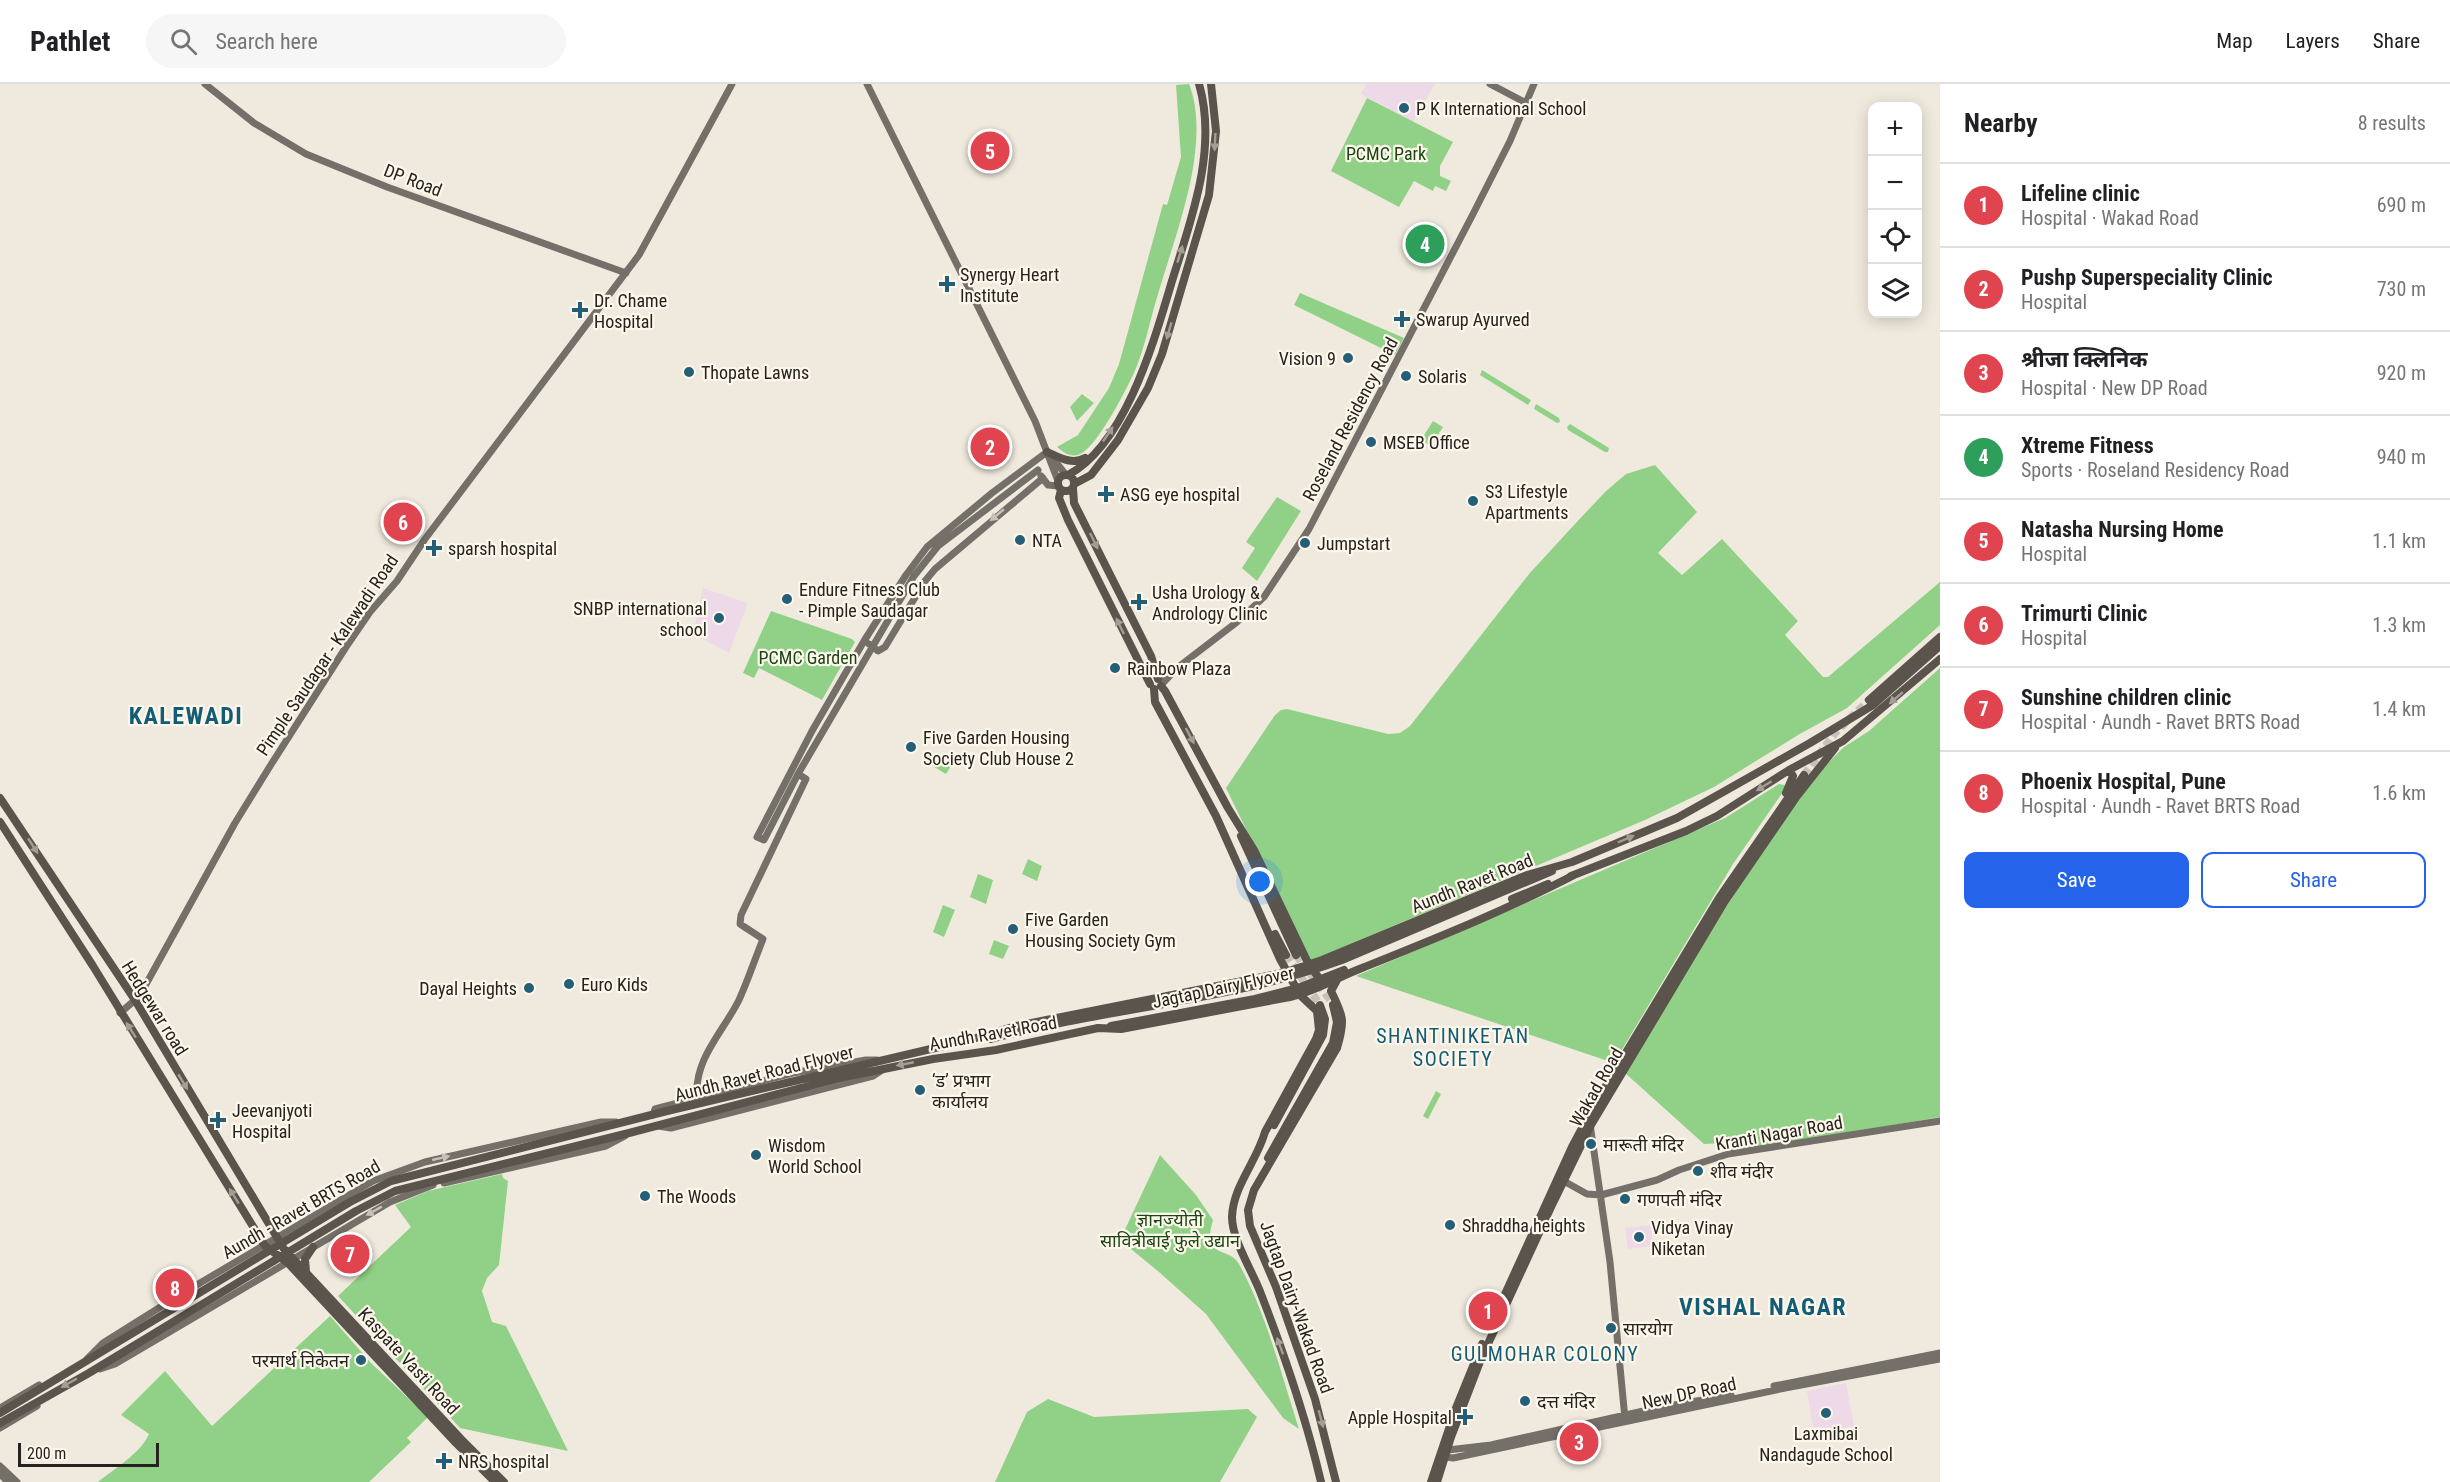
<!DOCTYPE html>
<html lang="en">
<head>
<meta charset="utf-8">
<style>
  :root { --surface:#fff; --page:#f6f6f6; --text:#202124; --muted:#757577; --line:#e0e0e0; --accent:#2563eb }
  body { margin:0; font-family:"Roboto Condensed","Noto Sans Devanagari",sans-serif; background:var(--page); color:var(--text) }
  .controls { position:absolute; right:18px; top:18px; display:grid; overflow:hidden; border-radius:12px; box-shadow:0 3px 15px #0003 }
  .controls button { width:54px; height:54px; display:grid; place-items:center; padding:0; border:0; border-bottom:2px solid var(--line); background:var(--surface); color:var(--text); font:30px sans-serif }
  .scale { position:absolute; left:18px; bottom:15px; width:141px; box-sizing:border-box; padding-left:6px; border:3px solid #25231f; border-top:0; font-size:16px; line-height:21px; white-space:nowrap; color:#25231f; -webkit-text-stroke:4px #fdf7eb; paint-order:stroke }
  .you { position:absolute; left:1260px; top:798px; width:21px; height:21px; margin:-15px; border:4px solid #fff; border-radius:50%; background:#1a73e8; box-shadow:0 0 0 9px #1a73e833 }
  .badge { display:grid; place-items:center; width:39px; height:39px; border-radius:50%; background:var(--accent); color:#fff; font-size:20px; font-weight:700 }
  .pin { position:absolute; translate:-50% -50%; border:3px solid #fff; box-shadow:0 2px 6px #0006 }
  .list { margin:0; padding:0; list-style:none }
  h2 { display:flex; justify-content:space-between; align-items:center; height:78px; margin:0; padding:0 24px; font-size:26px }
  h2 small { font-size:20px; font-weight:400; color:var(--muted) }
  .list li { display:grid; grid-template-columns:39px 1fr auto; gap:18px; align-items:center; box-sizing:border-box; height:84px; padding:0 24px; border-top:2px solid var(--line) }
  .list b { display:block; font-size:22px; white-space:nowrap }
  .list p { margin:0; font-size:20px; white-space:nowrap; color:var(--muted) }
  .list em { font-size:20px; font-style:normal; color:var(--muted) }
  .actions { display:flex; gap:12px; padding:18px 24px }
  .actions a { flex:1; padding:14px 0; border:2px solid var(--accent); border-radius:12px; text-align:center; font-size:21px; color:var(--accent) }
  .actions .main { background:var(--accent); color:#fff }
  .icon { flex:none; width:33px; height:33px; fill:none; stroke:currentColor; stroke-width:2; stroke-linecap:round; stroke-linejoin:round }
  .map { position:relative; flex:none; width:1940px; height:1398px; overflow:hidden }
  header { display:flex; align-items:center; gap:36px; box-sizing:border-box; height:84px; padding:0 30px; background:var(--surface); border-bottom:2px solid var(--line) }
  header strong { font-size:28px }
  nav { display:flex; gap:33px; margin-inline-start:auto; font-size:21px }
  .search { width:420px; height:54px; background:var(--page); display:flex; align-items:center; gap:15px; box-sizing:border-box; padding:0 21px; border-radius:33px; color:var(--muted); font-size:22px }
  main { display:flex }
  aside { flex:1; background:var(--surface) }
  .map>svg:first-child { display:block }
  .education { fill:#eed9e9 }
  .green { fill:#91d187 }
  .lines { fill:none; stroke-linecap:round; stroke-linejoin:round }
  .primary-tunnel { stroke:#c7c2b8; stroke-width:8; stroke-dasharray:8 4; stroke-linecap:butt }
  .secondary { stroke:#756f69; stroke-width:7 }
  .primary { stroke:#5a544c; stroke-width:8 }
  .oneway { fill:#a39d94 }
  .oneway2 { fill:#c7c1b7 }
  .poi-dot { fill:#235f77; stroke:#fdf7eb; stroke-width:2 }
  .labels { text-anchor:middle; dominant-baseline:central; stroke-width:4.5; stroke-linejoin:round; paint-order:stroke }
  .poi-label { font-size:18px; fill:#25231f; stroke:#fdf7eb; text-anchor:start }
  .park-label { font-size:18px; fill:#1b4614; stroke:#fdf7eb }
  .street-label { font-size:18px; fill:#25231f; stroke:#fdf7eb }
  .neighbourhood-label { font-size:20px; letter-spacing:1.5px; fill:#125c76; stroke:#fdf7eb }
  .district-label { font-size:24px; font-weight:bold; letter-spacing:1.5px; fill:#125c76; stroke:#fdf7eb }
</style>
</head>
<body>
<header>
<strong>Pathlet</strong>
<div class="search"><svg class="icon" aria-label="search" viewBox="0 0 24 24"><circle cx="10" cy="10" r="6"/><path d="M15 15l6 6"/></svg>Search here</div>
<nav><a>Map</a><a>Layers</a><a>Share</a></nav>
</header>
<main>
<div class="map">
<svg width="1940" height="1398" viewBox="0 0 1940 1398">
  <rect width="100%" height="100%" fill="#f0eade"/>
  <path class="education" d="M1366,0H1435L1413,38L1361,10Z
    M703,504L748,519L729,569L693,550Z
    M1651,1141L1653,1162L1628,1165L1625,1144Z
    M1846,1299L1854,1342L1814,1350L1807,1307Z"/>
  <path class="green" d="M1189,0C1200,27 1197,62 1192,90C1184,131 1170,170 1158,210C1150,236 1145,264 1134,289C1126,306 1096,366 1078,371C1069,373 1063,368 1057,363L1078,351L1109,304L1119,280L1163,120L1167,121L1181,73L1176,1Z
    M1367,14L1453,58L1440,82V92L1451,97L1446,107L1435,102L1433,107L1414,97L1399,123L1331,87Z
    M1300,209L1404,254L1395,271L1294,221Z
    M1482,286L1531,316L1528,321L1480,291Z
    M1082,310L1094,319L1077,337L1070,323Z
    M1536,320L1559,334L1560,338L1557,339L1534,325Z
    M1433,337L1443,343L1431,362L1421,356Z
    M1570,340L1609,364L1608,368H1605L1568,346L1567,343Z
    M1655,381L1697,428L1658,469L1682,491L1722,455L1798,537L1785,551L1823,593H1828L1940,498V541L1847,624L1798,651L1714,703L1645,736L1310,877L1226,704L1275,631L1281,626L1287,625L1388,650L1400,649L1410,642L1529,490L1574,441L1606,407L1626,390Z
    M1277,413L1301,427L1257,497L1242,484L1255,464L1246,458Z
    M771,527L852,555L855,558L822,616L759,584L754,594L743,589Z
    M1940,584V1033L1796,1058L1729,1066L1726,1059L1704,1060L1625,989L1734,810L1775,748L1817,690L1844,663L1869,647Z
    M931,669L951,682L946,690L926,678Z
    M1779,700L1785,701V705L1733,780L1614,979L1356,892L1725,734Z
    M1028,775L1042,782L1037,797L1022,790Z
    M978,790L993,796L986,820L970,813Z
    M943,821L955,826L944,853L933,848Z
    M994,856L1009,862L1003,875L989,870Z
    M1436,1007L1441,1010L1428,1035L1423,1032Z
    M1160,1071L1196,1111L1213,1136C1201,1176 1230,1162 1239,1180C1267,1231 1281,1290 1299,1345L1283,1334L1206,1230L1159,1188L1120,1156Z
    M502,1090L503,1094L508,1097L499,1181L487,1194L482,1207L492,1238L506,1242L568,1367L460,1344L338,1212L411,1143L395,1121L428,1107Z
    M330,1232L371,1279L428,1333L407,1354L411,1358L369,1398H98C114,1385 141,1369 149,1350L121,1331L165,1287L212,1342Z
    M1048,1315L1094,1333L1248,1325L1257,1333L1220,1398H995L1027,1328Z"/>
  <g class="lines">
    <path class="primary-tunnel" d="M1804,691L1835,649L1869,616
      M1286,871L1320,921
      M1296,871L1331,917"/>
    <path class="secondary" d="M205,0L254,39L306,70L387,103L626,189
      M867,0L1035,337L1058,397
      M1490,0L1526,19
      M1051,372L1066,391
      M1038,386L938,462L914,492L798,690L764,756L757,753L812,647L864,557L906,491L927,463L992,409L1047,368
      M1041,392L1048,401L1058,402
      M869,560L878,567L885,563L925,497L935,485L1043,394
      M1158,595L1177,584
      M1161,601L1177,584L1237,538L1264,513L1309,445L1473,130L1510,57L1534,0
      M120,929L135,916L145,902L235,739L272,679L346,563L370,528L397,497L425,455L639,171L732,0
      M697,1013C694,975 723,948 739,916C748,896 755,875 763,855L740,840L741,831L806,695L798,690
      M653,1031L655,1025L793,989L866,976H877
      M1590,1040L1610,1178L1625,1335
      M658,1042L671,1044L873,992L882,986
      M1560,1095L1587,1110L1601,1111L1657,1096L1679,1086L1728,1070L1940,1037
      M444,1099L606,1062L625,1052
      M87,1275L103,1259L178,1212L373,1097L425,1078L601,1038H616
      M100,1285L115,1280L390,1118L433,1101
      M1774,1302L1940,1269
      M0,1324L39,1301
      M0,1344L37,1322
      M1448,1366L1491,1361L1657,1324L1731,1311
      M1446,1373L1453,1374L1785,1304L1940,1275
      M0,1382L17,1398
      M0,1390L8,1398"/>
    <path class="primary" d="M1047,368C1060,374 1072,381 1085,374
      M1058 399a8 8 0 1 1 16 0a8 8 0 1 1-16 0Z
      M1068,391C1126,360 1154,257 1172,197C1191,136 1218,65 1199,0
      M1074,400L1091,391L1118,356L1148,304L1162,270L1209,111L1216,47L1211,0
      M1073,404L1074,419L1151,572L1158,595
      M1061,406L1059,414L1068,436L1150,600
      M1161,602L1165,607L1228,724L1254,766L1309,881L1323,899
      M1154,605L1155,618L1216,732L1280,875L1300,911L1317,927L1319,946L1316,955L1265,1048C1257,1077 1233,1102 1232,1133C1232,1156 1253,1188 1261,1210C1285,1272 1306,1334 1321,1398
      M1869,616L1940,553
      M1786,709L1793,692L1789,686
      M0,714L135,916L284,1165L461,1355L504,1398
      M0,738L93,882L265,1162L287,1178L456,1359L495,1398
      M1241,752L1296,871
      M1571,792L1686,747L1717,732L1789,686L1843,657L1940,575
      M1512,815L1548,800
      M1275,850L1286,871
      M1111,942L1255,915L1298,904L1344,886
      M991,955C1107,924 1229,917 1342,876L1552,787
      M1274,1041L1323,951L1325,935L1320,921
      M1268,1074L1333,959L1337,938L1333,921
      M306,1188L305,1175L313,1163
      M1496,1230L1572,1063L1595,1020L1719,814L1804,691
      M0,1329L350,1118L391,1097L667,1027L969,956L1016,942L1283,889L1322,876L1527,791L1572,778L1677,734L1810,659L1873,621L1940,562
      M0,1339L89,1289L356,1127L395,1107L629,1049L839,994L933,975L996,966L1098,944L1121,945L1290,913C1316,907 1338,893 1362,884C1434,855 1507,826 1576,790
      M1336,1398L1315,1315L1276,1203L1250,1142L1248,1126L1254,1106L1337,964C1345,937 1344,933 1331,907L1338,894
      M1431,1398L1456,1324L1482,1260
      M1437,1398L1451,1353L1481,1275L1551,1123L1591,1041L1725,817L1797,712L1835,664"/>
  </g>
  <defs><path id="oneway-solid" d="M-6-.8H1V-3.2L6.5 0L1 3.2V.8H-6Z" transform="scale(1.5)"/></defs>
  <g class="oneway">
    <use href="#oneway-solid" transform="translate(1215 58) rotate(93)"/>
    <use href="#oneway-solid" transform="translate(1180 170) rotate(-73)"/>
    <use href="#oneway-solid" transform="translate(1169 247) rotate(106)"/>
    <use href="#oneway-solid" transform="translate(1108 350) rotate(-56)"/>
    <use href="#oneway-solid" transform="translate(1094 457) rotate(64)"/>
    <use href="#oneway-solid" transform="translate(1120 542) rotate(-116)"/>
    <use href="#oneway-solid" transform="translate(1896 614) rotate(139)"/>
    <use href="#oneway-solid" transform="translate(1190 652) rotate(62)"/>
    <use href="#oneway-solid" transform="translate(1764 702) rotate(148)"/>
    <use href="#oneway-solid" transform="translate(1626 755) rotate(-23)"/>
    <use href="#oneway-solid" transform="translate(33 762) rotate(57)"/>
    <use href="#oneway-solid" transform="translate(131 946) rotate(-123)"/>
    <use href="#oneway-solid" transform="translate(905 980) rotate(169)"/>
    <use href="#oneway-solid" transform="translate(183 998) rotate(59)"/>
    <use href="#oneway-solid" transform="translate(234 1112) rotate(-122)"/>
    <use href="#oneway-solid" transform="translate(1280 1262) rotate(-110)"/>
    <use href="#oneway-solid" transform="translate(69 1299) rotate(151)"/>
    <use href="#oneway-solid" transform="translate(1321 1335) rotate(75)"/>
  </g>
  <g class="oneway2">
    <use href="#oneway-solid" transform="translate(997 431) rotate(140)"/>
    <use href="#oneway-solid" transform="translate(441 1074) rotate(-13)"/>
    <use href="#oneway-solid" transform="translate(374 1127) rotate(151)"/>
  </g>
  <g class="poi-dot">
    <circle cx="1404" cy="24" r="6"/>
    <path d="M944 191h6v6h6v6h-6v6h-6v-6h-6v-6h6z"/>
    <path d="M577 217h6v6h6v6h-6v6h-6v-6h-6v-6h6z"/>
    <path d="M1399 226h6v6h6v6h-6v6h-6v-6h-6v-6h6z"/>
    <circle cx="1348" cy="274" r="6"/>
    <circle cx="689" cy="288" r="6"/>
    <circle cx="1406" cy="292" r="6"/>
    <circle cx="1371" cy="358" r="6"/>
    <path d="M1103 401h6v6h6v6h-6v6h-6v-6h-6v-6h6z"/>
    <circle cx="1473" cy="417" r="6"/>
    <circle cx="1020" cy="456" r="6"/>
    <circle cx="1305" cy="459" r="6"/>
    <path d="M431 455h6v6h6v6h-6v6h-6v-6h-6v-6h6z"/>
    <circle cx="787" cy="515" r="6"/>
    <path d="M1136 509h6v6h6v6h-6v6h-6v-6h-6v-6h6z"/>
    <circle cx="719" cy="534" r="6"/>
    <circle cx="1115" cy="584" r="6"/>
    <circle cx="911" cy="663" r="6"/>
    <circle cx="1013" cy="845" r="6"/>
    <circle cx="569" cy="900" r="6"/>
    <circle cx="529" cy="904" r="6"/>
    <circle cx="920" cy="1006" r="6"/>
    <path d="M215 1027h6v6h6v6h-6v6h-6v-6h-6v-6h6z"/>
    <circle cx="1591" cy="1060" r="6"/>
    <circle cx="756" cy="1071" r="6"/>
    <circle cx="1698" cy="1087" r="6"/>
    <circle cx="645" cy="1112" r="6"/>
    <circle cx="1625" cy="1115" r="6"/>
    <circle cx="1450" cy="1141" r="6"/>
    <circle cx="1639" cy="1153" r="6"/>
    <circle cx="1611" cy="1244" r="6"/>
    <circle cx="361" cy="1276" r="6"/>
    <circle cx="1525" cy="1317" r="6"/>
    <circle cx="1826" cy="1329" r="6"/>
    <path d="M1462 1324h6v6h6v6h-6v6h-6v-6h-6v-6h6z"/>
    <path d="M441 1368h6v6h6v6h-6v6h-6v-6h-6v-6h6z"/>
  </g>
  <g class="labels">
    <g class="poi-label">
      <text x="1416" y="24">P K International School</text>
      <text x="960" y="190">Synergy Heart<tspan x="960" dy="21">Institute</tspan></text>
      <text x="594" y="216">Dr. Chame<tspan x="594" dy="21">Hospital</tspan></text>
      <text x="1416" y="235">Swarup Ayurved</text>
      <text x="1336" y="274" text-anchor="end">Vision 9</text>
      <text x="701" y="288">Thopate Lawns</text>
      <text x="1418" y="292">Solaris</text>
      <text x="1383" y="358">MSEB Office</text>
      <text x="1485" y="407">S3 Lifestyle<tspan x="1485" dy="21">Apartments</tspan></text>
      <text x="1120" y="410">ASG eye hospital</text>
      <text x="1032" y="456">NTA</text>
      <text x="1317" y="459">Jumpstart</text>
      <text x="448" y="464">sparsh hospital</text>
      <text x="799" y="505">Endure Fitness Club<tspan x="799" dy="21">- Pimple Saudagar</tspan></text>
      <text x="1152" y="508">Usha Urology &amp;<tspan x="1152" dy="21">Andrology Clinic</tspan></text>
      <text x="707" y="524" text-anchor="end">SNBP international<tspan x="707" dy="21">school</tspan></text>
      <text x="1127" y="584">Rainbow Plaza</text>
      <text x="923" y="653">Five Garden Housing<tspan x="923" dy="21">Society Club House 2</tspan></text>
      <text x="1025" y="835">Five Garden<tspan x="1025" dy="21">Housing Society Gym</tspan></text>
      <text x="581" y="900">Euro Kids</text>
      <text x="517" y="904" text-anchor="end">Dayal Heights</text>
      <text x="932" y="996">‘ड’ प्रभाग<tspan x="932" dy="21">कार्यालय</tspan></text>
      <text x="232" y="1026">Jeevanjyoti<tspan x="232" dy="21">Hospital</tspan></text>
      <text x="1603" y="1060">मारूती मंदिर</text>
      <text x="768" y="1061">Wisdom<tspan x="768" dy="21">World School</tspan></text>
      <text x="1710" y="1087">शीव मंदीर</text>
      <text x="657" y="1112">The Woods</text>
      <text x="1637" y="1115">गणपती मंदिर</text>
      <text x="1462" y="1141">Shraddha heights</text>
      <text x="1651" y="1143">Vidya Vinay<tspan x="1651" dy="21">Niketan</tspan></text>
      <text x="1623" y="1244">सारयोग</text>
      <text x="349" y="1276" text-anchor="end">परमार्थ निकेतन</text>
      <text x="1537" y="1317">दत्त मंदिर</text>
      <text x="1452" y="1333" text-anchor="end">Apple Hospital</text>
      <text x="1826" y="1349" text-anchor="middle">Laxmibai<tspan x="1826" dy="21">Nandagude School</tspan></text>
      <text x="458" y="1377">NRS hospital</text>
    </g>
    <g class="park-label">
      <text x="1386" y="69">PCMC Park</text>
      <text x="808" y="573">PCMC Garden</text>
      <text x="1170" y="1135">ज्ञानज्योती<tspan x="1170" dy="21">सावित्रीबाई फुले उद्यान</tspan></text>
    </g>
    <g class="street-label">
      <text transform="translate(413 96) rotate(21)">DP Road</text>
      <text transform="translate(1350 335) rotate(-62)">Roseland Residency Road</text>
      <text transform="translate(327 571) rotate(-56)">Pimple Saudagar - Kalewadi Road</text>
      <text transform="translate(1472 799) rotate(-22)">Aundh Ravet Road</text>
      <text transform="translate(1223 903) rotate(-12)">Jagtap Dairy Flyover</text>
      <text transform="translate(155 924) rotate(58)">Hedgewar road</text>
      <text transform="translate(993 949) rotate(-10)">Aundh Ravet Road</text>
      <text transform="translate(764 989) rotate(-14)">Aundh Ravet Road Flyover</text>
      <text transform="translate(1596 1003) rotate(-60)">Wakad Road</text>
      <text transform="translate(1779 1049) rotate(-10)">Kranti Nagar Road</text>
      <text transform="translate(301 1125) rotate(-30)">Aundh - Ravet BRTS Road</text>
      <text transform="translate(1297 1223) rotate(70)">Jagtap Dairy-Wakad Road</text>
      <text transform="translate(409 1277) rotate(47)">Kaspate Vasti Road</text>
      <text transform="translate(1689 1309) rotate(-12)">New DP Road</text>
    </g>
    <g class="neighbourhood-label">
      <text x="1453" y="952">SHANTINIKETAN<tspan x="1453" dy="23">SOCIETY</tspan></text>
      <text x="1545" y="1270">GULMOHAR COLONY</text>
    </g>
    <g class="district-label">
      <text x="186" y="632">KALEWADI</text>
      <text x="1763" y="1223">VISHAL NAGAR</text>
    </g>
  </g>
</svg>
<div class="controls">
<button>+</button>
<button>−</button>
<button><svg class="icon" aria-label="locate" viewBox="0 0 24 24"><circle cx="12" cy="12" r="6"/><path d="M12 2v4M12 18v4M2 12h4M18 12h4"/></svg></button>
<button><svg class="icon" aria-label="layers" viewBox="0 0 24 24"><path d="M12 4l9 5-9 5-9-5zM3 14l9 5 9-5"/></svg></button>
</div>
<div class="scale">200 m</div>
<div class="you"></div>
<div class="pin badge" style="left:1488px;top:1227px;background:#e0444e">1</div>
<div class="pin badge" style="left:990px;top:363px;background:#e0444e">2</div>
<div class="pin badge" style="left:1579px;top:1358px;background:#e0444e">3</div>
<div class="pin badge" style="left:1425px;top:160px;background:#2e9e5b">4</div>
<div class="pin badge" style="left:990px;top:67px;background:#e0444e">5</div>
<div class="pin badge" style="left:403px;top:438px;background:#e0444e">6</div>
<div class="pin badge" style="left:350px;top:1170px;background:#e0444e">7</div>
<div class="pin badge" style="left:175px;top:1204px;background:#e0444e">8</div>
</div>
<aside>
<h2>Nearby<small>8 results</small></h2>
<ul class="list">
<li><span class="badge" style="background:#e0444e">1</span><div><b>Lifeline clinic</b><p>Hospital · Wakad Road</p></div><em>690 m</em></li>
<li><span class="badge" style="background:#e0444e">2</span><div><b>Pushp Superspeciality Clinic</b><p>Hospital</p></div><em>730 m</em></li>
<li><span class="badge" style="background:#e0444e">3</span><div><b>श्रीजा क्लिनिक</b><p>Hospital · New DP Road</p></div><em>920 m</em></li>
<li><span class="badge" style="background:#2e9e5b">4</span><div><b>Xtreme Fitness</b><p>Sports · Roseland Residency Road</p></div><em>940 m</em></li>
<li><span class="badge" style="background:#e0444e">5</span><div><b>Natasha Nursing Home</b><p>Hospital</p></div><em>1.1 km</em></li>
<li><span class="badge" style="background:#e0444e">6</span><div><b>Trimurti Clinic</b><p>Hospital</p></div><em>1.3 km</em></li>
<li><span class="badge" style="background:#e0444e">7</span><div><b>Sunshine children clinic</b><p>Hospital · Aundh - Ravet BRTS Road</p></div><em>1.4 km</em></li>
<li><span class="badge" style="background:#e0444e">8</span><div><b>Phoenix Hospital, Pune</b><p>Hospital · Aundh - Ravet BRTS Road</p></div><em>1.6 km</em></li>
</ul>
<div class="actions"><a class="main">Save</a><a>Share</a></div>
</aside>
</main>
</body>
</html>
